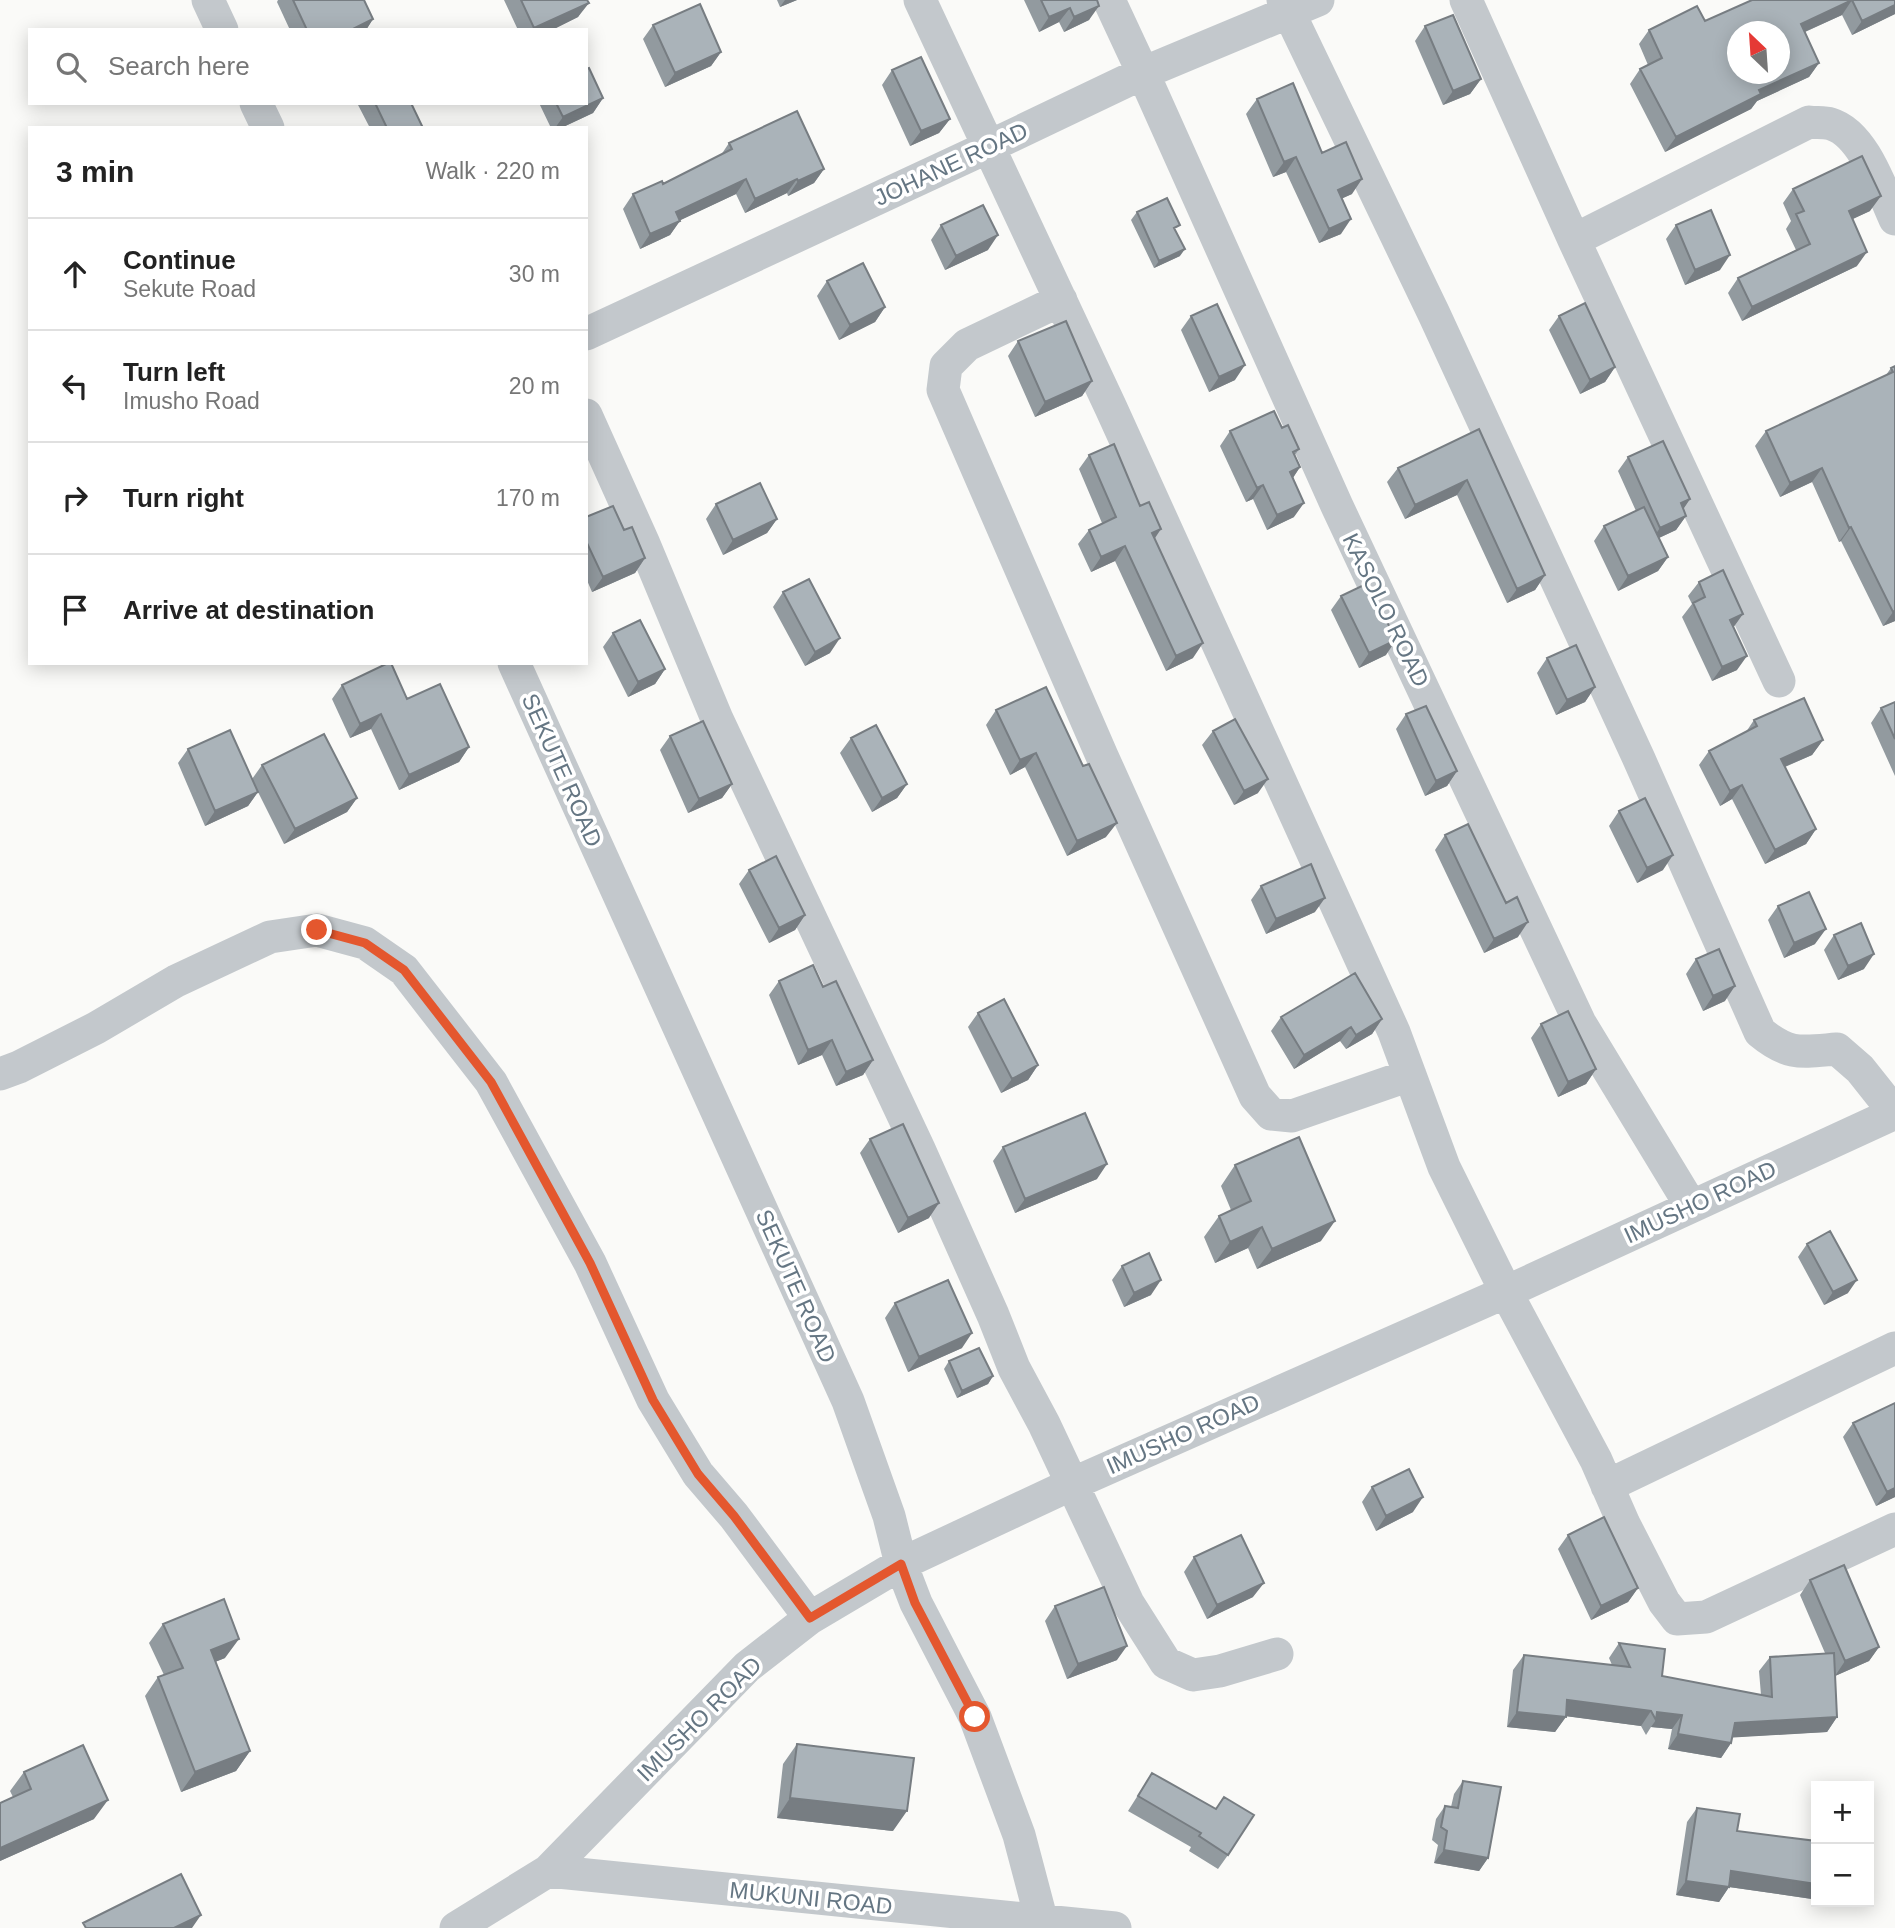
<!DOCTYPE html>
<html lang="en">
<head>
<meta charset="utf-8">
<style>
  :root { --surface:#fff; --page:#f2f2f2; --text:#222; --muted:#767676; --line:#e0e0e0 }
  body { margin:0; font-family:Arial,sans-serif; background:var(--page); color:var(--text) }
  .controls { position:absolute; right:21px; bottom:21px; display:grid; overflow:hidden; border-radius:0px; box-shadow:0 4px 18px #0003 }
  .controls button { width:63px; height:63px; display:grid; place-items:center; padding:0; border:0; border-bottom:2px solid var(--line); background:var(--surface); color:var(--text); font:35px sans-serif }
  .compass { position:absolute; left:1727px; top:21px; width:63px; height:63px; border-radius:50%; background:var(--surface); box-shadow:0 4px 18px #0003; rotate:335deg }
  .stop { position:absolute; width:21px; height:21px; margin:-16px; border:5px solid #e4572e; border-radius:50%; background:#fff }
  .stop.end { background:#e4572e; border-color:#fff; box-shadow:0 2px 7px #0008 }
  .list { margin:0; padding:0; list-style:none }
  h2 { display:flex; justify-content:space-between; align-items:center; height:91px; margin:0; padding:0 28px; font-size:30px }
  h2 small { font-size:23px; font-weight:400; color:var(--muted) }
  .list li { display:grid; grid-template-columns:46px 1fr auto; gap:21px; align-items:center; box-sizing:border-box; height:112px; padding:0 28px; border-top:2px solid var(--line) }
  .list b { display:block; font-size:26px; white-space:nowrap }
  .list p { margin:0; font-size:23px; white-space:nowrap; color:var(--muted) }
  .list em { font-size:23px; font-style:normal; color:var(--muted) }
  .icon { flex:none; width:38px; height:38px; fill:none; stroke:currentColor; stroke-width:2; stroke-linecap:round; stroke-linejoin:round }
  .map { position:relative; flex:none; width:1895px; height:1928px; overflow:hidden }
  .search { position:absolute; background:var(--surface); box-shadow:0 4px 18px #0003; left:28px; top:28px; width:560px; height:77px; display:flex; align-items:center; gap:18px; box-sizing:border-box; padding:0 24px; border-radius:0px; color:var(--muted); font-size:26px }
  .panel { position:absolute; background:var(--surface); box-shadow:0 4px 18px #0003; left:28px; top:126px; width:560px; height:539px; border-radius:0px }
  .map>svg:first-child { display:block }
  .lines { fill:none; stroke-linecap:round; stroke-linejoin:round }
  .minor { stroke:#c3c8cc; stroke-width:33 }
  .wall { fill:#929a9f }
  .shaded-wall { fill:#777d82 }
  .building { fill:#aab3b9; stroke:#777d82; stroke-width:2; fill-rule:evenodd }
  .route { stroke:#e4572e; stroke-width:9 }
  .labels { text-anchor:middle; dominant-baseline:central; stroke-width:7; stroke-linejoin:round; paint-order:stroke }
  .street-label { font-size:23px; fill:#657683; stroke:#fff }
</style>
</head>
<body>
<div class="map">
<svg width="1895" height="1928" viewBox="0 0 1895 1928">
  <rect width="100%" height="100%" fill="#fafaf8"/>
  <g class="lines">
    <path class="minor" d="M208,0L222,30
      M920,0L1111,408L1394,1032L1444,1167L1506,1292L1596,1460L1624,1524L1664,1602L1677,1619L1706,1617L1895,1529
      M1109,0L1143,73L1337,506L1580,1023L1691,1206
      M1283,0L1434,314L1639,759L1760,1032C1789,1056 1801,1052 1837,1049L1860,1069L1895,1113
      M1466,0L1574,240L1779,681
      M256,103L268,128
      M1574,240L1809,122C1816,123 1824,122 1831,124C1864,134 1882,191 1895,219
      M1061,300L967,345L946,366L943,390L1102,756L1255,1096L1271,1114L1292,1116L1410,1075
      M586,334L988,147L1143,73L1318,0
      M586,415L644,544L717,719L919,1149L993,1315L1014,1368L1044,1424L1128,1603L1166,1663L1193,1675L1220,1671L1277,1654
      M514,663L848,1401L889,1516L901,1564L916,1603L975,1717L1019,1835L1042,1922
      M0,1074L19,1067L96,1028L176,981L270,937L317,930L365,943L404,970L491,1082L590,1263L653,1400L698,1474L734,1516L810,1618
      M1607,1486L1895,1348
      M548,1871L1115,1928
      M456,1928L548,1871L747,1667L810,1618L901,1564L1072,1484L1506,1292L1895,1113"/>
  </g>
  <path class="wall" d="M278,0H364L373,19L366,30H290L277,2Z
    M504,0H587L578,17L552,30H518Z
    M777,0H797L780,7Z
    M1024,0H1097L1089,20L1064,32L1059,22L1039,32Z
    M1752,0H1895V14L1852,35L1842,15L1805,32L1819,63L1809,77L1757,101L1751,109L1665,152L1630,84L1640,69L1648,65L1639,44L1649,30L1705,21Z
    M653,25L721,52L711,66L665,87L643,39Z
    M1425,26L1481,79L1470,94L1443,105L1415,41Z
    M892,70L950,119L939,133L910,146L882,85Z
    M603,98L593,113L561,128H551L539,103H586Z
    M1257,99L1322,153L1352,194L1342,198L1341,234L1319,243L1286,172L1273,177L1246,114Z
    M357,103H411L423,128H370Z
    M729,143L824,169L814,183L788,196L787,193L745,213L736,194L680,220L670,235L640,249L623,209L633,194L663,184L721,155Z
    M1793,189L1870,211L1852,219L1857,266L1742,321L1728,293L1738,278L1796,250L1786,229L1791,221L1783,203Z
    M1137,212L1176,231L1180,256L1154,268L1131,220Z
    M941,225L988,250L945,270L931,240Z
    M1676,225L1720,270L1685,285L1666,239Z
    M827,281L885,307L875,322L839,340L817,296Z
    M1191,316L1235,380L1209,392L1181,330Z
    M1559,316L1615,367L1605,382L1580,394L1549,330Z
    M1018,341L1092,381L1082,396L1035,417L1008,356Z
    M1895,366V621L1883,626L1841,541L1839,542L1812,482L1780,497L1755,446L1766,431L1886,375L1891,368Z
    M1282,428L1299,449L1295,455L1300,467L1293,478L1294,517L1267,530L1253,499L1246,502L1220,446L1230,431Z
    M1479,429L1545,575L1535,590L1507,603L1457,495L1405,519L1387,482L1398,468Z
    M1089,455L1140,506L1155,539L1193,658L1166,671L1115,561L1091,572L1078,544L1089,530L1102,523L1079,469Z
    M1628,457L1690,499L1683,509L1686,516L1676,530L1659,538L1668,557L1658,571L1618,591L1594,541L1604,526L1636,511L1618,471Z
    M716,504L777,519L767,533L723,555L706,519Z
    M586,517L624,530L645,558L635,573L592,592L586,578Z
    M1699,582L1734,627L1737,670L1712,681L1682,617L1692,604L1688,596Z
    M783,592L830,653L805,666L773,607Z
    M1341,596L1386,655L1359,668L1331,610Z
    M613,633L665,669L655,684L628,697L603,647Z
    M1547,658L1595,687L1585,702L1556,715L1537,673Z
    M342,685L469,747L459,762L399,790L371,729L350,738L332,699Z
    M1895,702V776L1871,723L1881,708Z
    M996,710L1083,766L1106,837L1067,856L1025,767L1010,775L986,725Z
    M1406,714L1457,771L1447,786L1425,796L1396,729Z
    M1754,720L1823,740L1812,755L1785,767L1816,829L1806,844L1765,864L1732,799L1720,806L1699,765L1709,751L1746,732Z
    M1213,731L1258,793L1234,805L1202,745Z
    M670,736L732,784L722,798L688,813L660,750Z
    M851,738L907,784L897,798L872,812L840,753Z
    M188,749L252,779L262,765L357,798L347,812L284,844L254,784L258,792L248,806L205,826L178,763Z
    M1619,811L1663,870L1637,883L1609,826Z
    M1445,835L1518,937L1484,953L1435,850Z
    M749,870L805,915L795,930L769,943L739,884Z
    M1261,886L1315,912L1266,934L1251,900Z
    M1778,906L1815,944L1784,958L1768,920Z
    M1834,935L1864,969L1838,980L1824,950Z
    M1696,959L1725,1001L1703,1011L1686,974Z
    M779,981L873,1060L863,1075L836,1086L822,1055L798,1065L769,995Z
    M978,1013L1038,1065L1028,1080L1001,1093L968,1027Z
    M1281,1017L1382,1019L1372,1034L1346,1049L1340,1041L1294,1069L1271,1031Z
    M1541,1024L1596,1069L1586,1084L1558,1097L1531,1038Z
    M870,1139L929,1218L898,1233L860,1153Z
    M1003,1147L1097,1179L1015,1213L993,1161Z
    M1235,1165L1321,1241L1257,1269L1248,1248L1215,1263L1204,1237L1219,1216L1231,1210L1221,1186Z
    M1807,1244L1848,1293L1824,1305L1798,1257Z
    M1122,1266L1151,1295L1124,1307L1112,1280Z
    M895,1303L962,1348L908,1372L885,1318Z
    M949,1361L993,1376L988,1384L957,1398L944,1369Z
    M1895,1403V1497L1876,1506L1843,1437L1853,1423Z
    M1372,1487L1413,1512L1376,1531L1362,1502Z
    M1568,1535L1638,1588L1628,1602L1591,1620L1558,1549Z
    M1194,1557L1253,1597L1207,1619L1184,1572Z
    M1810,1580L1879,1647L1869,1661L1835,1676L1837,1717L1827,1732L1732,1737L1731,1743L1721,1758L1668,1749L1672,1729L1651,1727L1646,1735L1641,1726L1566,1716L1555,1732L1507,1727L1513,1670L1524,1655L1612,1665L1609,1658L1619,1643L1662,1676L1761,1695L1759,1671L1770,1657L1825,1653L1800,1595Z
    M1055,1606L1117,1660L1067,1679L1045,1621Z
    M163,1624L225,1658L215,1662L250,1751L236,1771L181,1792L145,1696L158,1677L164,1675L149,1643Z
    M797,1744L893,1831L777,1818L783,1764Z
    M24,1772L94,1819L0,1861V1803L13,1797L10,1791Z
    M1152,1773L1216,1809L1224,1797L1228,1855L1218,1869L1189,1851L1191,1847L1128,1811Z
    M1463,1781L1488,1858L1479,1871L1434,1863L1438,1845L1432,1840L1436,1819L1445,1806L1451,1807L1454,1794Z
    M1697,1808L1737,1831L1816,1884V1893L1812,1899L1729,1887L1719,1902L1676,1895L1687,1822Z"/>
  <path class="shaded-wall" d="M785,0H797L780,7Z
    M1852,0L1842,15L1791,38L1801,24Z
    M589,3L578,17L552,30H533L534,28Z
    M1895,5V14L1852,35L1862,21Z
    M1099,6L1089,20L1064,32L1074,17Z
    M1070,8L1059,22L1039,32L1049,17Z
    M373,19L366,30H351Z
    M721,52L711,66L665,87L675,73Z
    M1819,63L1809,77L1757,101L1751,109L1665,152L1676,137L1759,90Z
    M1481,79L1470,94L1443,105L1453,91Z
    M603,98L593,113L561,128H555L563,117Z
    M950,119L939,133L910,146L921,131Z
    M1296,157L1286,172L1273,177L1284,162Z
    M824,169L814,183L788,196L798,181Z
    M746,179L736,194L666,227L676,212Z
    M797,179L787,193L745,213L755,199Z
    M1362,179L1352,194L1328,205L1338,190Z
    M1881,196L1870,211L1838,226L1849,211Z
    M1351,219L1341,234L1319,243L1329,229Z
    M680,221L670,235L640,249L650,234Z
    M998,235L988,250L945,270L956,256Z
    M1185,249L1180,256L1154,268L1159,261Z
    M1867,252L1857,266L1742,321L1752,307Z
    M1730,255L1720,270L1685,285L1695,270Z
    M885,307L875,322L839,340L850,325Z
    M1245,365L1235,380L1209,392L1219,377Z
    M1615,367L1605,382L1580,394L1590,380Z
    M1092,381L1082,396L1035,417L1045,402Z
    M1300,467L1290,482V472Z
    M1822,468L1812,482L1780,497L1790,483Z
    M1467,480L1457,495L1405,519L1415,505Z
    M1263,485L1253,499L1246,502L1257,488Z
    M1690,499L1680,514L1681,503Z
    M1304,503L1294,517L1267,530L1277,515Z
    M1686,516L1676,530L1650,542L1660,528Z
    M777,519L767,533L723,555L733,540Z
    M1851,527L1841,541L1839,542L1849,528Z
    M1161,529L1151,544L1152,533Z
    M1125,546L1115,561L1091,572L1101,557Z
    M1668,557L1658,571L1618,591L1628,576Z
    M645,558L635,573L592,592L603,577Z
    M1545,575L1535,590L1507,603L1517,589Z
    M1895,611V621L1883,626L1893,612Z
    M1743,614L1733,628L1730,620Z
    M840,638L830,653L805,666L815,652Z
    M1396,640L1386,655L1359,668L1369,653Z
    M1203,643L1193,658L1166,671L1176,656Z
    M1747,656L1737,670L1712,681L1722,667Z
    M665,669L655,684L628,697L638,682Z
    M1595,687L1585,702L1556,715L1567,700Z
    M381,714L371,729L350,738L360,724Z
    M1823,740L1812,755L1770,773L1781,759Z
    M469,747L459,762L399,790L409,775Z
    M1036,753L1025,767L1010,775L1020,760Z
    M1457,771L1447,786L1425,796L1436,781Z
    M1268,779L1258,793L1234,805L1244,791Z
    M732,784L722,798L688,813L699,799Z
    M907,784L897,798L872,812L882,798Z
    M1742,785L1732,799L1720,806L1730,791Z
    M258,792L248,806L205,826L215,811Z
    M357,798L347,812L284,844L295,829Z
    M1117,823L1106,837L1067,856L1077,841Z
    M1816,829L1806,844L1765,864L1775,850Z
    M1673,855L1663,870L1637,883L1647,868Z
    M1325,898L1315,912L1266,934L1276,919Z
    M805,915L795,930L769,943L779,928Z
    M1528,922L1518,937L1484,953L1494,939Z
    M1826,929L1815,944L1784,958L1794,943Z
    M1874,954L1864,969L1838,980L1848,966Z
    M1735,986L1725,1001L1703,1011L1713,996Z
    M1382,1019L1372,1034L1346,1049L1356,1035Z
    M1351,1027L1340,1041L1294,1069L1304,1055Z
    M832,1040L822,1055L798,1065L808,1050Z
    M873,1060L863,1075L836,1086L846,1072Z
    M1038,1065L1028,1080L1001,1093L1012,1079Z
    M1596,1069L1586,1084L1558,1097L1568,1082Z
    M1107,1164L1097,1179L1015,1213L1025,1199Z
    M939,1203L929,1218L898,1233L908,1218Z
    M1335,1221L1321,1241L1257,1269L1272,1249Z
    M1262,1227L1248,1248L1215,1263L1230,1242Z
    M1161,1280L1151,1295L1124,1307L1134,1293Z
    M1857,1280L1848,1293L1824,1305L1833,1292Z
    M972,1333L962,1348L908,1372L919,1357Z
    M993,1376L988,1384L957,1398L962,1391Z
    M1895,1488V1497L1876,1506L1887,1492Z
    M1423,1497L1413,1512L1376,1531L1386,1516Z
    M1264,1583L1253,1597L1207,1619L1217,1605Z
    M1638,1588L1628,1602L1591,1620L1601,1606Z
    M239,1639L225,1658L197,1669L211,1650Z
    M1127,1646L1117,1660L1067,1679L1078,1664Z
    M1879,1647L1869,1661L1835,1676L1845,1661Z
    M1567,1700L1651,1711L1641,1726L1557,1715Z
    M1517,1712L1566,1717L1555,1732L1507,1727Z
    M1657,1712L1682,1715L1672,1729L1651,1727L1656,1720Z
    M1837,1717L1827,1732L1725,1738L1735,1723Z
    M1678,1734L1731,1743L1721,1758L1668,1749Z
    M250,1751L236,1771L181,1792L195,1772Z
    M790,1798L907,1811L893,1831L777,1818Z
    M108,1800L94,1819L0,1861V1848Z
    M1444,1850L1488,1858L1479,1871L1434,1863Z
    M1731,1871L1816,1884V1893L1812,1899L1729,1887L1719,1902L1676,1895L1686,1881Z
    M201,1915L192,1928H174Z"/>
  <path class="building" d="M293,0H364L373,19L351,30H307Z
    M521,0H587L589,3L534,28Z
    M1041,0H1097L1099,6L1074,17L1070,8L1049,17Z
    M1752,0H1895V5L1862,21L1852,0L1801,24L1819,63L1759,90L1761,94L1676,137L1640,69L1662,58L1649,30L1697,6L1705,21ZM1738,32H1780V74H1738Z
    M700,4L721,52L675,73L653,25Z
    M1453,15L1481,79L1453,91L1425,26Z
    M921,57L950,119L921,131L892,70Z
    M589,68L603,98L563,117L556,103H586V69Z
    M1293,83L1322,153L1346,142L1362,179L1338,190L1351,219L1329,229L1296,157L1284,162L1257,99Z
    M375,103H411L423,128H387Z
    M797,111L824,169L798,181L797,179L755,199L746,179L676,212L680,221L650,234L633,194L662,181L663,184L732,149L729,143Z
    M1862,156L1881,196L1849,211L1867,252L1752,307L1738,278L1810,244L1796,214L1804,211L1793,189Z
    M1167,198L1180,225L1174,228L1185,249L1159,261L1137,212Z
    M983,205L998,235L956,256L941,225Z
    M1711,210L1730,255L1695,270L1676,225Z
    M863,263L885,307L850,325L827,281Z
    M1585,303L1615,367L1590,380L1559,316Z
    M1217,304L1245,365L1219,377L1191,316Z
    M1066,321L1092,381L1045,402L1018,341Z
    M1895,366V611L1893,612L1851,527L1849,528L1822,468L1790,483L1766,431L1893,372L1891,368Z
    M1274,411L1282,428L1288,425L1299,449L1293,452L1300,467L1290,472L1304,503L1277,515L1263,485L1257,488L1230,431Z
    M1479,429L1545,575L1517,589L1467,480L1415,505L1398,468Z
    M1663,441L1690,499L1681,503L1686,516L1660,528L1628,457Z
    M1114,444L1140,506L1149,502L1161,529L1152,533L1203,643L1176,656L1125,546L1101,557L1089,530L1116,517L1089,455Z
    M760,483L777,519L733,540L716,504Z
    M613,506L624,530L632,527L645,558L603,577L586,541V517Z
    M1644,507L1668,557L1628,576L1604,526Z
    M1723,570L1743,614L1730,620L1747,656L1722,667L1693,603L1705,597L1699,582Z
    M809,579L840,638L815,652L783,592Z
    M1368,583L1396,640L1369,653L1341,596Z
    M640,620L665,669L638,682L613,633Z
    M1576,645L1595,687L1567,700L1547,658Z
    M388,663H391L407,699L440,684L469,747L409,775L381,714L360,724L342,685Z
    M1046,687L1083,766L1089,764L1117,823L1077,841L1036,753L1020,760L996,710Z
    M1804,698L1823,740L1781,759L1816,829L1775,850L1742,785L1730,791L1709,751L1757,726L1754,720Z
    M1895,702V739L1881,708Z
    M1426,706L1457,771L1436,781L1406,714Z
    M1235,719L1268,779L1244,791L1213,731Z
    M703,721L732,784L699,799L670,736Z
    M876,725L907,784L882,798L851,738Z
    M230,730L258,792L215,811L188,749Z
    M324,734L357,798L295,829L262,765Z
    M1645,798L1673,855L1647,868L1619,811Z
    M1468,824L1506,903L1517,897L1528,922L1494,939L1445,835Z
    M776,856L805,915L779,928L749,870Z
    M1311,864L1325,898L1276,919L1261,886Z
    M1809,892L1826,929L1794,943L1778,906Z
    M1861,923L1874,954L1848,966L1834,935Z
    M1719,949L1735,986L1713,996L1696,959Z
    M813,965L823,987L836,981L873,1060L846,1072L832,1040L808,1050L779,981Z
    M1355,973L1382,1019L1356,1035L1351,1027L1304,1055L1281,1017Z
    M1004,999L1038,1065L1012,1079L978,1013Z
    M1568,1011L1596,1069L1568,1082L1541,1024Z
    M1085,1113L1107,1164L1025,1199L1003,1147Z
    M903,1124L939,1203L908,1218L870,1139Z
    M1299,1137L1335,1221L1272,1249L1262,1227L1230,1242L1219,1216L1251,1201L1235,1165Z
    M1830,1231L1857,1280L1833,1292L1807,1244Z
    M1149,1253L1161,1280L1134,1293L1122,1266Z
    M948,1280L972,1333L919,1357L895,1303Z
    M979,1348L993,1376L962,1391L949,1361Z
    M1895,1403V1488L1887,1492L1853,1423Z
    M1409,1469L1423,1497L1386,1516L1372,1487Z
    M1604,1517L1638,1588L1601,1606L1568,1535Z
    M1241,1535L1264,1583L1217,1605L1194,1557Z
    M1844,1565L1879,1647L1845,1661L1810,1580Z
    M1104,1587L1127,1646L1078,1664L1055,1606Z
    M224,1599L239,1639L211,1650L250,1751L195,1772L158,1677L183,1668L163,1624Z
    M1619,1643L1665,1649L1662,1676L1772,1697L1770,1657L1834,1653L1837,1717L1735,1723L1731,1743L1678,1734L1682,1715L1657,1712L1656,1720L1651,1711L1567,1700L1566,1717L1517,1712L1524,1655L1630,1667Z
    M797,1744L914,1758L907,1811L790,1798Z
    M83,1745L108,1800L0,1848V1803L31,1789L24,1772Z
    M1152,1773L1216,1809L1224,1797L1254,1815L1228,1855L1199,1836L1201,1833L1138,1796Z
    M1463,1781L1501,1787L1488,1858L1444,1850L1447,1831L1441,1827L1445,1806L1458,1808Z
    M1697,1808L1740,1814L1737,1831L1816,1841V1884L1731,1871L1729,1887L1686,1881Z
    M181,1874L201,1915L174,1928H86L83,1923Z"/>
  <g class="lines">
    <path class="route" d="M317,930L365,943L404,970L491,1082L590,1263L653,1400L698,1474L734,1516L810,1618L901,1564L915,1603L975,1717"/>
  </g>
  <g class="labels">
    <g class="street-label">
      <text transform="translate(951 164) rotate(-25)">JOHANE ROAD</text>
      <text transform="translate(1386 610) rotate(64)">KASOLO ROAD</text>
      <text transform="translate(562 770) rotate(66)">SEKUTE ROAD</text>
      <text transform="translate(1700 1202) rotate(-25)">IMUSHO ROAD</text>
      <text transform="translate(796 1286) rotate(66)">SEKUTE ROAD</text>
      <text transform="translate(1183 1434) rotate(-24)">IMUSHO ROAD</text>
      <text transform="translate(699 1719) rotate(-45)">IMUSHO ROAD</text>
      <text transform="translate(811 1898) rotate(6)">MUKUNI ROAD</text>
    </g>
  </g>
</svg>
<div class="controls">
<button>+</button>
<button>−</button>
</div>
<svg class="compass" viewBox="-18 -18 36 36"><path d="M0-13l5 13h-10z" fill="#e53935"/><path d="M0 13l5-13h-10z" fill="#767676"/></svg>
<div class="stop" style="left:975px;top:1717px"></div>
<div class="stop end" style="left:317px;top:930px"></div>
<div class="search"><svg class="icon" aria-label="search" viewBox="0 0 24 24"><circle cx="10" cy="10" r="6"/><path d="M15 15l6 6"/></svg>Search here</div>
<section class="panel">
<h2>3 min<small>Walk · 220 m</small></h2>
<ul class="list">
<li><svg class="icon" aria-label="ahead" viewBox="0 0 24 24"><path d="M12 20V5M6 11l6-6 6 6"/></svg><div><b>Continue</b><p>Sekute Road</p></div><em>30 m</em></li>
<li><svg class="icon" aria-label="left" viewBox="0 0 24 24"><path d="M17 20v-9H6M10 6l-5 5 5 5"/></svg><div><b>Turn left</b><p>Imusho Road</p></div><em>20 m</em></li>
<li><svg class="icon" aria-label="right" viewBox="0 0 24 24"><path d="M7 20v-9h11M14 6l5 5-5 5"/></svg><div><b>Turn right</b></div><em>170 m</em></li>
<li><svg class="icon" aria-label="arrive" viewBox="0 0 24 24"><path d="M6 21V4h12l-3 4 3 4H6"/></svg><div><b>Arrive at destination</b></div></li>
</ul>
</section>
</div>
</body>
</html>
